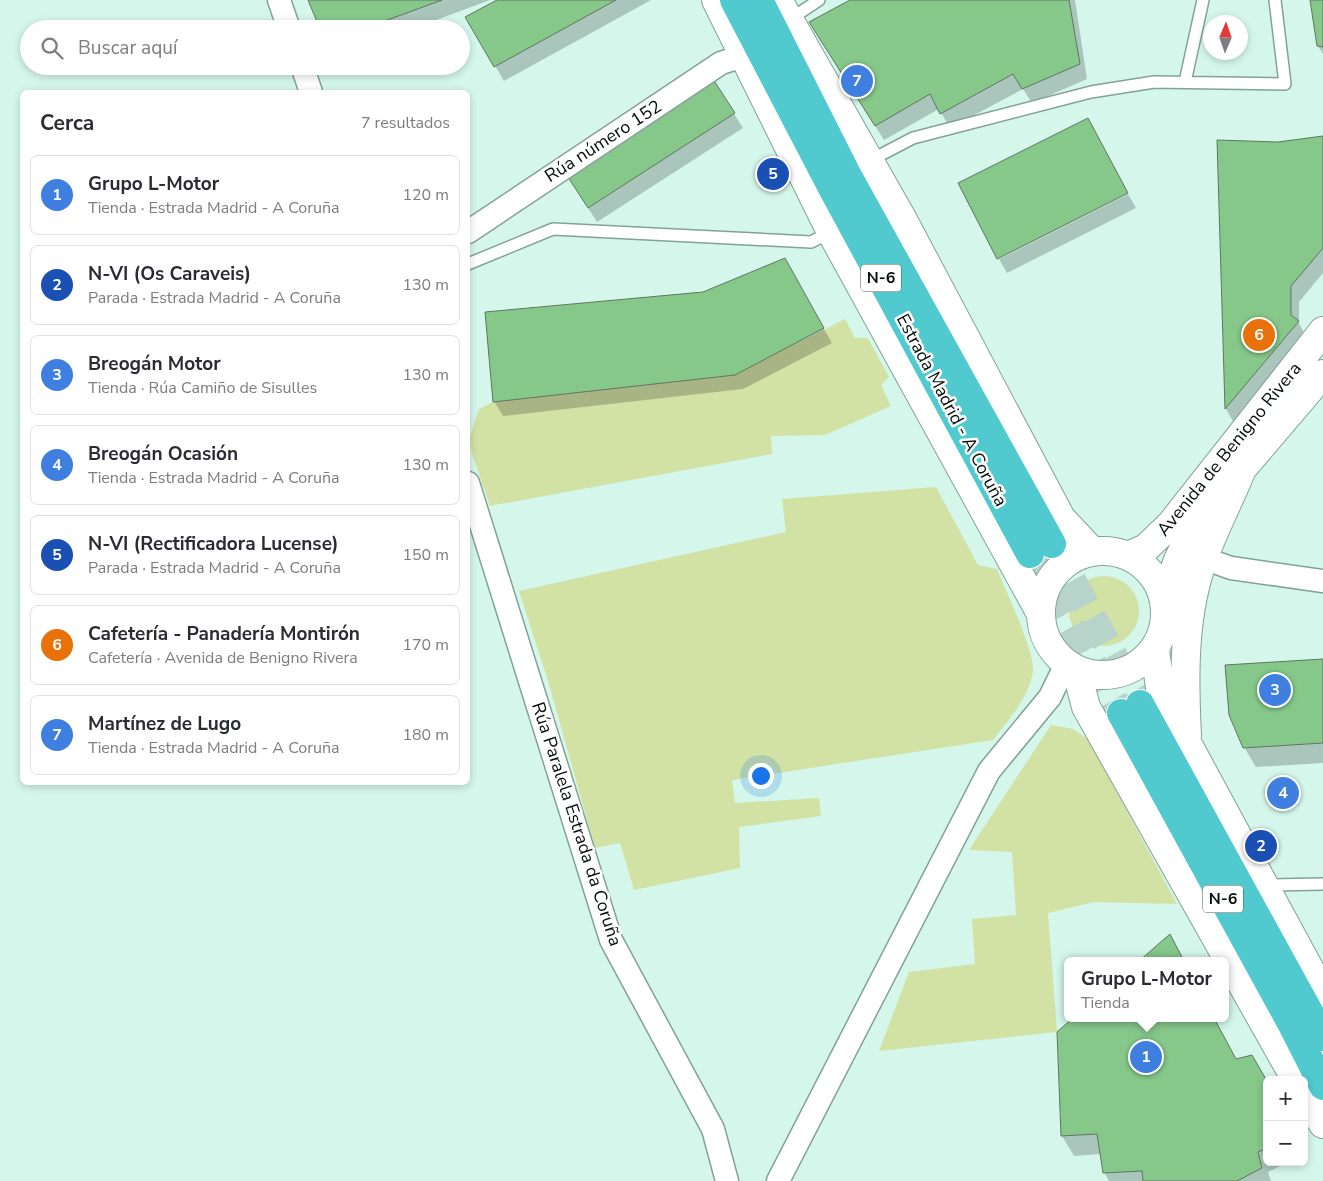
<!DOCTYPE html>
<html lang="es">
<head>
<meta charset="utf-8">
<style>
  :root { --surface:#fff; --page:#f7f7f7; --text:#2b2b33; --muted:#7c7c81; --line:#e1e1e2; --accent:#ea580c }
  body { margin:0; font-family:"Nunito Sans",sans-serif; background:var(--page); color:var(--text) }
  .controls { position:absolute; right:15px; bottom:15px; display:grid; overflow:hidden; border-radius:8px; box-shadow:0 2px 8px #0003 }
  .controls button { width:45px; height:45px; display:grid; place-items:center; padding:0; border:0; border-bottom:1px solid var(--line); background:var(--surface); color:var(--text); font:25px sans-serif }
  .compass { position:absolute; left:1203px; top:15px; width:45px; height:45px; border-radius:50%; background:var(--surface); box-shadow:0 2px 8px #0003; rotate:2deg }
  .you { position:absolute; left:760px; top:775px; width:18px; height:18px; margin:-12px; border:4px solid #fff; border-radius:50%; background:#1a73e8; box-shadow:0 0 0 8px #1a73e833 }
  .badge { display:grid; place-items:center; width:32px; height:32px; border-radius:50%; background:var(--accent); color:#fff; font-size:16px; font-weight:700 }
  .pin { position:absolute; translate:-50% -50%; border:2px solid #fff; box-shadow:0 1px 5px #0006 }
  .popup { position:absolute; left:1064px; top:957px; width:165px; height:65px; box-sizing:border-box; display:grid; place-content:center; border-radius:8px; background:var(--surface); filter:drop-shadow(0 1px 4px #0005); font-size:16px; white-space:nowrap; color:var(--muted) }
  .popup b { font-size:19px; color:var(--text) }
  .popup::after { content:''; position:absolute; left:50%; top:100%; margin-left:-10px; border:10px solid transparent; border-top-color:var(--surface) }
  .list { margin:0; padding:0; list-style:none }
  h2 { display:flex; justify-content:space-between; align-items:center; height:65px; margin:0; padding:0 20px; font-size:21px }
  h2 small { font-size:16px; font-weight:400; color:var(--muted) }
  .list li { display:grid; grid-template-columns:32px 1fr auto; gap:15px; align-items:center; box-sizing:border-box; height:80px; margin:0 10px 10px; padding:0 10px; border:1px solid var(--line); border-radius:8px }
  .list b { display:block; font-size:19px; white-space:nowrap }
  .list p { margin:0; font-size:16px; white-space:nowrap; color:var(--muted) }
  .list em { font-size:16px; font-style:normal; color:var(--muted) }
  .icon { flex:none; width:28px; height:28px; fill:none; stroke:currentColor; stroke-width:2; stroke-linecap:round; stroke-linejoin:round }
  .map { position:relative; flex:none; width:1323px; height:1181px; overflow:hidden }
  .search { position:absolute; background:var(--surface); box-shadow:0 2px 8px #0003; left:20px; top:20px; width:450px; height:55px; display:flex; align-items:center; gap:12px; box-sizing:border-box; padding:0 18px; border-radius:28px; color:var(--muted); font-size:19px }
  .panel { position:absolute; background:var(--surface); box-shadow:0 2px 8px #0003; left:20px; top:90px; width:450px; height:695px; border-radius:8px }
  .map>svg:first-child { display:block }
  .green { fill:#d2e2a4 }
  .shadow { fill:#0003 }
  .building { fill:#86c88a; stroke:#617562 }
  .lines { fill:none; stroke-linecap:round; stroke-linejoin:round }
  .trunk-tunnel { stroke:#b6d4c9; stroke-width:28; stroke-dasharray:28 14; stroke-linecap:butt }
  .service-casing { stroke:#83a297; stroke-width:14 }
  .minor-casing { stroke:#83a297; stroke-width:25 }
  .secondary-casing { stroke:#83a297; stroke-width:30 }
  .trunk-casing { stroke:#fff; stroke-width:30 }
  .service { stroke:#fff; stroke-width:11 }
  .minor { stroke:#fff; stroke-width:22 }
  .secondary { stroke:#fff; stroke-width:28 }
  .trunk { stroke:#50cace; stroke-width:28 }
  .labels { text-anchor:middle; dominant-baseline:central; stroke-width:5; stroke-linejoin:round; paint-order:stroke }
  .shield { fill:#fff; stroke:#4f5754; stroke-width:1 }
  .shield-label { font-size:16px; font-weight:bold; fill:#040f0b }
  .street-label { font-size:18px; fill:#040f0b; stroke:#fff }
</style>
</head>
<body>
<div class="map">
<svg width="1323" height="1181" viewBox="0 0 1323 1181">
  <rect width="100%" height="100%" fill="#d5f7eb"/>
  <path class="green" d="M845,319L855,338H868L889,377L881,385L891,406L825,435L771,436L772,454L490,506L468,442L479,409L493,402L734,375Z
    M936,487L978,565L997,569C1005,589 1035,652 1033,671C1029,698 1009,719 993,740L732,780L735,803L819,798L821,816L739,827L740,868L634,890L620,843L595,848L548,681L519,591L786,532L782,499Z
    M1069 611a35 35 0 1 1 70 0a35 35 0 1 1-70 0Z
    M1051,725L1073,729L1089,740L1177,904L1094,902L1048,913L1057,1032L879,1051L909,972L975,964L972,919L1016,915L1012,852L969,850Z"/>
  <path class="shadow" d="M309,0H490L412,29H321Z
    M500,0H651L504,81L467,18Z
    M853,0H1075L1087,79L1032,103L1023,89L950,128L939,109L884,140L819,37Z
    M1311,0H1323V54L1318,46Z
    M713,81L743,128L597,222L576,189Z
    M1323,137V273L1299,302V323L1306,337L1234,423L1226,409L1218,142L1278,144Z
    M1128,194L1136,208L1007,273L999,259Z
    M784,259L832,343L743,389L503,416L494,401L703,293Z
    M1323,661V763L1256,767L1244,747Z
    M1058,1033L1236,1060L1267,1083V1162H1289L1268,1172L1271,1181H1109L1104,1172L1101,1154L1074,1156L1062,1136Z"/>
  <path class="building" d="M308,0H442L363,29H320Z
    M497,0H616L494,67L465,17Z
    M850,0H1069L1080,64L1022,89L1013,74L940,114L930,94L875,126L809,22Z
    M1310,0H1323V47L1317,46Z
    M713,79L735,113L588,208L566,174Z
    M1088,118L1128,193L997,259L958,183Z
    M1323,136V248L1291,286V315L1299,321L1225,409L1217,140L1278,142Z
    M785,258L824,328L735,375L493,402L485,312L703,292Z
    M1323,659V743L1243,748L1229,715L1225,665Z
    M1170,934L1184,961H1139Z
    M1073,1018H1214L1236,1059L1252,1055L1267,1081V1148L1258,1152L1262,1168L1237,1181H1143L1142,1171L1103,1173L1097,1134L1061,1136L1057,1032Z"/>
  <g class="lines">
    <path class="trunk-tunnel" d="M1052,544L1140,704
      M1030,554L1121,713"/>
    <g class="service-casing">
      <path id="service" d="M789,20L819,0
        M1185,82L1203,0
        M869,161L913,138L1091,92L1154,82L1285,84L1275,0
        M468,264L553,229L811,242L831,232
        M1265,885L1323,884"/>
    </g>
    <g class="minor-casing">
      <path id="minor" d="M279,0L289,29
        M302,66L311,92
        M468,232L721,63L743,56
        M468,483L611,940L713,1129L727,1181
        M1203,558L1231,568L1323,581
        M778,1181L989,771L1050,697L1066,664"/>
    </g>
    <g class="secondary-casing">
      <path id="secondary" d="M716,0L831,232L1041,614
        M778,0L903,220L1061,518L1093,552
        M1041 613a62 62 0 1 1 124 0a62 62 0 1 1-124 0Z
        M1128,556L1146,548L1171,524L1323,331
        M1164,600L1178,560L1187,542L1242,469L1323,374
        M1155,649L1160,688L1166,704L1323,994
        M1076,669L1086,707L1296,1080
        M1187,735C1184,676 1183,614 1204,557C1215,527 1230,499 1242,469
        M1304,1094L1323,1124"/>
    </g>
    <g class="trunk-casing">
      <path id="trunk" d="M734,0L832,188L1030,554
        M759,0L848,176L1052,544
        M1140,704L1323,1037
        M1121,713L1291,1023L1323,1086"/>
    </g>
    <use href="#service" class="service"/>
    <use href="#minor" class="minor"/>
    <use href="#secondary" class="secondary"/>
    <use href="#trunk" class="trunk"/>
  </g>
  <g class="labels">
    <g class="shield">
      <rect x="861" y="264.5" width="40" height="27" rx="4"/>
      <rect x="1203" y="885.5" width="40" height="27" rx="4"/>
    </g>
    <g class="shield-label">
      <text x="881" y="278">N-6</text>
      <text x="1223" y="899">N-6</text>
    </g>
    <g class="street-label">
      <text transform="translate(603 141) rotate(-33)">Rúa número 152</text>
      <text transform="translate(952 410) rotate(62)">Estrada Madrid - A Coruña</text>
      <text transform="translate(1229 449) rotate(-51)">Avenida de Benigno Rivera</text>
      <text transform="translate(577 824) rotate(72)">Rúa Paralela Estrada da Coruña</text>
    </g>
  </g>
</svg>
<div class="controls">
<button>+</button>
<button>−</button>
</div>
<svg class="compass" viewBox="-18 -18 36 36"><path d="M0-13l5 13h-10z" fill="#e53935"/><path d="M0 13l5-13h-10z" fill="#7c7c81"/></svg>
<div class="you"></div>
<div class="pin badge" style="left:1146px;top:1057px;background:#3f7fe0">1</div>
<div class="popup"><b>Grupo L-Motor</b>Tienda</div>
<div class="pin badge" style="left:1261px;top:846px;background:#1a4fb4">2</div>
<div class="pin badge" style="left:1275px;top:690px;background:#3f7fe0">3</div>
<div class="pin badge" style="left:1283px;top:793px;background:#3f7fe0">4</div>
<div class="pin badge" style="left:773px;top:174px;background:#1a4fb4">5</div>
<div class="pin badge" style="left:1259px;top:335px;background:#e8710a">6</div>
<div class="pin badge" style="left:857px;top:81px;background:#3f7fe0">7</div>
<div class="search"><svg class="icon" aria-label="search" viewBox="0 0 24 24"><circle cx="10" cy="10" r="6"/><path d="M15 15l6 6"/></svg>Buscar aquí</div>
<section class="panel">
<h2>Cerca<small>7 resultados</small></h2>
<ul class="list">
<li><span class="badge" style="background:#3f7fe0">1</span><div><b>Grupo L-Motor</b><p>Tienda · Estrada Madrid - A Coruña</p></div><em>120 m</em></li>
<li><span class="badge" style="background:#1a4fb4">2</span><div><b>N-VI (Os Caraveis)</b><p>Parada · Estrada Madrid - A Coruña</p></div><em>130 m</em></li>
<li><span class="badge" style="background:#3f7fe0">3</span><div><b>Breogán Motor</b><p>Tienda · Rúa Camiño de Sisulles</p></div><em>130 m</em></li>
<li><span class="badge" style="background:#3f7fe0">4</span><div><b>Breogán Ocasión</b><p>Tienda · Estrada Madrid - A Coruña</p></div><em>130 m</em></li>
<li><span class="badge" style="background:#1a4fb4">5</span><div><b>N-VI (Rectificadora Lucense)</b><p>Parada · Estrada Madrid - A Coruña</p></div><em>150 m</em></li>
<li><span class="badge" style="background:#e8710a">6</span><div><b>Cafetería - Panadería Montirón</b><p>Cafetería · Avenida de Benigno Rivera</p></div><em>170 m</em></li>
<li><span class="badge" style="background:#3f7fe0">7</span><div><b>Martínez de Lugo</b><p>Tienda · Estrada Madrid - A Coruña</p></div><em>180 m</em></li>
</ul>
</section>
</div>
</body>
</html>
